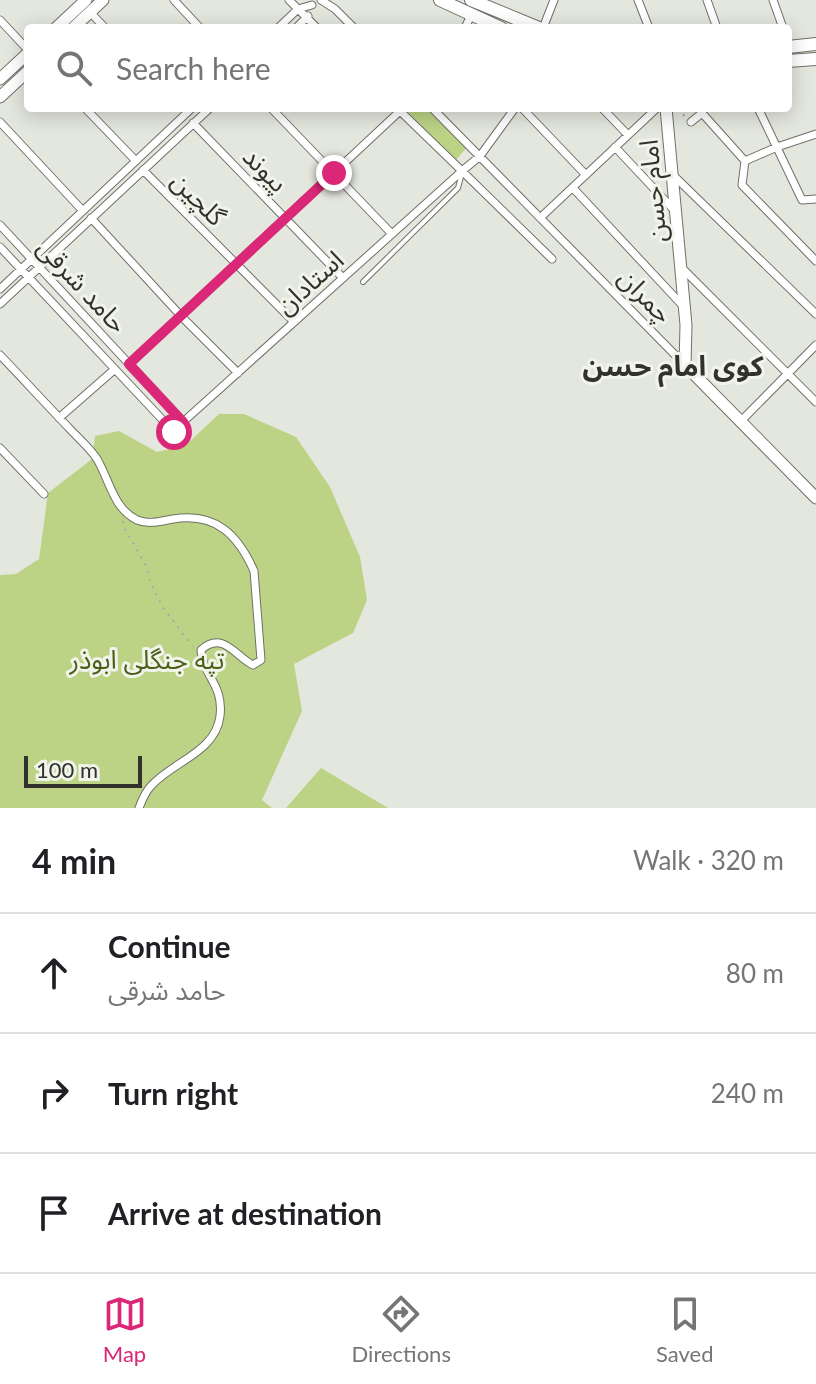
<!DOCTYPE html>
<html lang="en">
<head>
<meta charset="utf-8">
<style>
  :root { --surface:#fff; --page:#f2f2f2; --text:#202124; --muted:#757577; --line:#e0e0e0; --accent:#db2777 }
  body { margin:0; font-family:Lato,"Noto Sans Arabic",sans-serif; background:var(--page); color:var(--text) }
  .scale { position:absolute; left:24px; bottom:20px; width:118px; box-sizing:border-box; padding-left:8px; border:4px solid #31322e; border-top:0; font-size:22px; line-height:28px; white-space:nowrap; color:#31322e; -webkit-text-stroke:6px #f1f4ea; paint-order:stroke }
  .stop { position:absolute; width:24px; height:24px; margin:-18px; border:6px solid #db2777; border-radius:50%; background:#fff }
  .stop.end { background:#db2777; border-color:#fff; box-shadow:0 2px 8px #0008 }
  .list { margin:0; padding:0; list-style:none }
  h2 { display:flex; justify-content:space-between; align-items:center; height:104px; margin:0; padding:0 32px; font-size:34px }
  h2 small { font-size:26px; font-weight:400; color:var(--muted) }
  .list li { display:grid; grid-template-columns:52px 1fr auto; gap:24px; align-items:center; box-sizing:border-box; height:120px; padding:0 32px; border-top:2px solid var(--line) }
  .list b { display:block; font-size:30px; white-space:nowrap }
  .list p { margin:0; font-size:26px; white-space:nowrap; color:var(--muted) }
  .list em { font-size:26px; font-style:normal; color:var(--muted) }
  .icon { flex:none; width:44px; height:44px; fill:none; stroke:currentColor; stroke-width:2; stroke-linecap:round; stroke-linejoin:round }
  .map { position:relative; flex:none; width:816px; height:808px; overflow:hidden }
  .search { position:absolute; background:var(--surface); box-shadow:0 4px 20px #0003; left:24px; right:24px; top:24px; height:88px; display:flex; align-items:center; gap:20px; box-sizing:border-box; padding:0 28px; border-radius:8px; color:var(--muted); font-size:30px }
  .sheet { height:464px; background:var(--surface) }
  nav { display:flex; justify-content:space-around; align-items:center; box-sizing:border-box; height:112px; border-top:2px solid var(--line); background:var(--surface); font-size:22px; color:var(--muted) }
  nav a { display:grid; justify-items:center; gap:4px }
  nav .on { color:var(--accent) }
  .map>svg:first-child { display:block }
  .green { fill:#bcd385 }
  .lines { fill:none; stroke-linecap:round; stroke-linejoin:round }
  .lane-casing { stroke:#6e7168; stroke-width:6 }
  .street-casing { stroke:#6e7168; stroke-width:9 }
  .secondary-casing { stroke:#6e7168; stroke-width:13 }
  .primary-casing { stroke:#6e7168; stroke-width:14 }
  .path { stroke:#a9aba3; stroke-width:2; stroke-dasharray:2 6; stroke-linecap:butt }
  .lane { stroke:#fff; stroke-width:4 }
  .street { stroke:#fff; stroke-width:7 }
  .secondary { stroke:#fff; stroke-width:11 }
  .primary { stroke:#fff; stroke-width:12 }
  .route { stroke:#db2777; stroke-width:10 }
  .labels { text-anchor:middle; dominant-baseline:central; stroke-width:6; stroke-linejoin:round; paint-order:stroke }
  .street-label { font-size:26px; fill:#31322e; stroke:#f1f4ea }
  .park-label { font-size:26px; fill:#4d5d17; stroke:#f1f4ea }
  .neighbourhood-label { font-size:28px; font-weight:bold; fill:#31322e; stroke:#f1f4ea }
</style>
</head>
<body>
<div class="map">
<svg width="816" height="808" viewBox="0 0 816 808">
  <rect width="100%" height="100%" fill="#e4e7dd"/>
  <path class="green" d="M404,108H426L467,147L456,160Z
    M219,414H244L296,437L330,487L360,557L367,600L353,633L294,664L302,711L262,800L272,808H0V575L16,574L39,559L48,493L92,459L95,436L119,431L157,452L186,445Z
    M321,768L388,808H286Z"/>
  <g class="lines">
    <g class="lane-casing">
      <path id="lane" d="M363,282L458,188L462,173"/>
    </g>
    <g class="street-casing">
      <path id="street" d="M174,0L200,28
        M289,0L317,28
        M321,0L335,9L354,28
        M638,0L649,28
        M707,0L717,28
        M773,0L783,28
        M90,12L105,28
        M0,20L28,50
        M278,28L298,9L312,5
        M296,28L308,16
        M465,28L471,15
        M543,28L554,0
        M85,108L136,161
        M271,108L392,234
        M432,108L685,365
        M522,108L586,175
        M602,108L628,135
        M758,108L802,200L816,199
        M399,110L462,171L480,156L515,108
        M0,122L83,211
        M691,122L702,113L745,161L742,185L816,261
        M193,123L343,278
        M615,147L674,210
        M745,161L777,147L816,134
        M143,170L294,322
        M672,174L816,314
        M573,188L683,306
        M91,218L181,316L238,373
        M540,218L657,108
        M0,225L183,422
        M0,247L174,432L183,422L462,171L552,259
        M683,269L816,402
        M0,289L192,108
        M0,304L210,108
        M0,355C23,379 45,403 68,427C77,437 90,448 97,459C110,481 113,508 137,520C149,525 161,521 173,519C216,512 238,535 254,571L261,660L253,665C236,657 223,630 201,650C202,675 224,684 220,716C216,752 172,762 151,786C145,792 142,800 139,808
        M129,364L400,111
        M59,418L115,369
        M741,421L816,345
        M0,448L44,494"/>
    </g>
    <g class="secondary-casing">
      <path id="secondary" d="M56,28L86,0
        M73,28L103,0
        M0,79L28,53
        M0,97L28,71
        M666,108L686,325L685,365L816,498"/>
    </g>
    <g class="primary-casing">
      <path id="primary" d="M440,0L501,28
        M471,0L539,28
        M788,47L816,44
        M788,61L816,59"/>
    </g>
    <path class="path" d="M677,109L687,118
      M123,521L124,527L146,566L151,584L162,606L193,647"/>
    <use href="#lane" class="lane"/>
    <use href="#street" class="street"/>
    <use href="#secondary" class="secondary"/>
    <use href="#primary" class="primary"/>
  </g>
  <g class="lines">
    <path class="route" d="M174,432L183,422L129,364L334,173"/>
  </g>
  <g class="labels">
    <g class="street-label">
      <text transform="translate(266 169) rotate(45)">پیوند</text>
      <text transform="translate(652 191) rotate(-95)">امام حسن</text>
      <text transform="translate(199 198) rotate(45)">گلچین</text>
      <text transform="translate(309 282) rotate(-42)">استادان</text>
      <text transform="translate(83 285) rotate(47)">حامد شرقی</text>
      <text transform="translate(646 295) rotate(46)">چمران</text>
    </g>
    <g class="park-label">
      <text x="147" y="659">تپه جنگلی ابوذر</text>
    </g>
    <g class="neighbourhood-label">
      <text x="673" y="365">کوی امام حسن</text>
    </g>
  </g>
</svg>
<div class="scale">100 m</div>
<div class="stop" style="left:174px;top:432px"></div>
<div class="stop end" style="left:334px;top:173px"></div>
<div class="search"><svg class="icon" aria-label="search" viewBox="0 0 24 24"><circle cx="10" cy="10" r="6"/><path d="M15 15l6 6"/></svg>Search here</div>
</div>
<section class="sheet">
<h2>4 min<small>Walk · 320 m</small></h2>
<ul class="list">
<li><svg class="icon" aria-label="ahead" viewBox="0 0 24 24"><path d="M12 20V5M6 11l6-6 6 6"/></svg><div><b>Continue</b><p>حامد شرقی</p></div><em>80 m</em></li>
<li><svg class="icon" aria-label="right" viewBox="0 0 24 24"><path d="M7 20v-9h11M14 6l5 5-5 5"/></svg><div><b>Turn right</b></div><em>240 m</em></li>
<li><svg class="icon" aria-label="arrive" viewBox="0 0 24 24"><path d="M6 21V4h12l-3 4 3 4H6"/></svg><div><b>Arrive at destination</b></div></li>
</ul>
</section>
<nav>
<a class="on"><svg class="icon" aria-label="map" viewBox="0 0 24 24"><path d="M3 6l6-2 6 2 6-2v14l-6 2-6-2-6 2zM9 4v14M15 6v14"/></svg>Map</a>
<a><svg class="icon" aria-label="directions" viewBox="0 0 24 24"><path d="M12 3l9 9-9 9-9-9zM9 14v-3h6M13 9l2 2-2 2"/></svg>Directions</a>
<a><svg class="icon" aria-label="saved" viewBox="0 0 24 24"><path d="M7 4h10v16l-5-4-5 4z"/></svg>Saved</a>
</nav>
</body>
</html>
